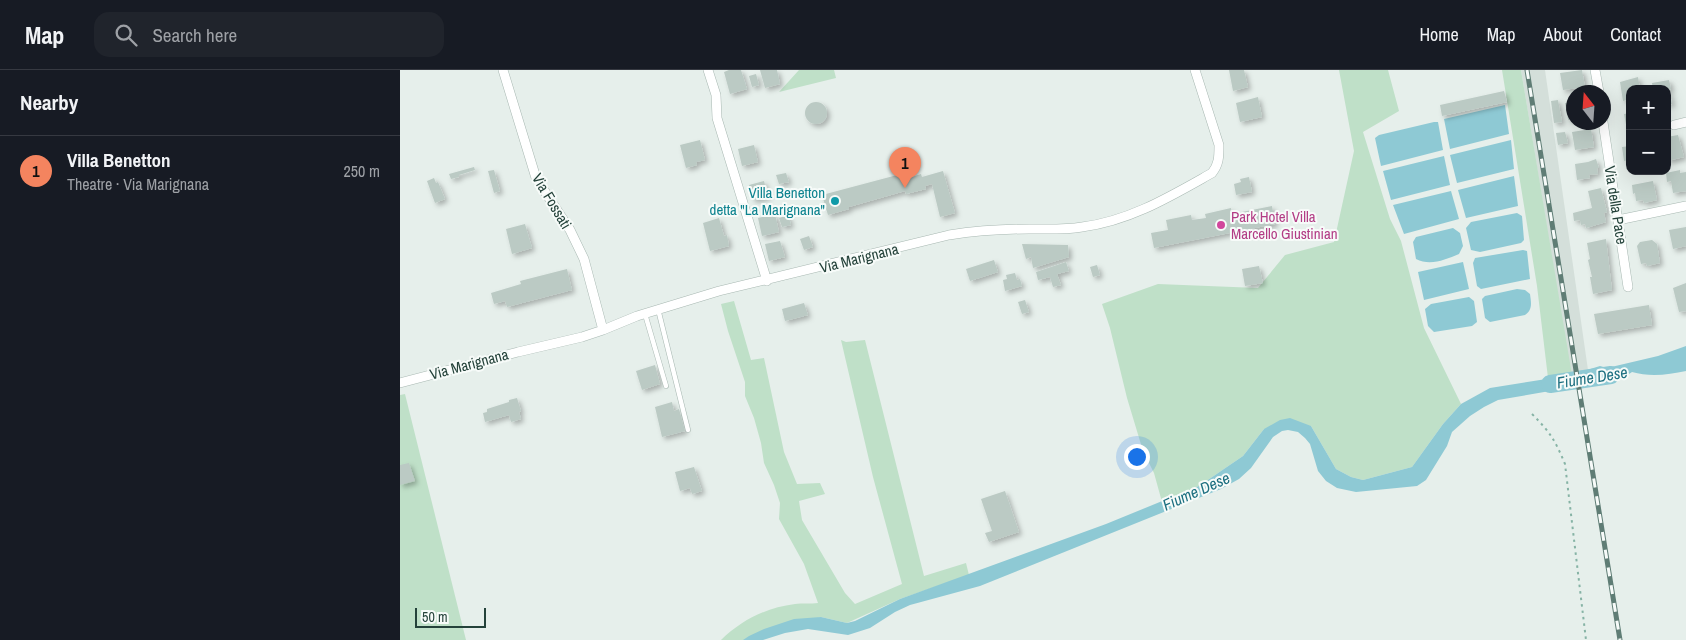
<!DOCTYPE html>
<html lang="en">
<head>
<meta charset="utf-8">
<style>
  :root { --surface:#171b24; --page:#20242c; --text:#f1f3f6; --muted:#9ea1a6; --line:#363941; --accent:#f4845f }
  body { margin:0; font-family:"Archivo Narrow",sans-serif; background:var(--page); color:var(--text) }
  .controls { position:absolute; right:15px; top:15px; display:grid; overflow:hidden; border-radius:10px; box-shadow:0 5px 20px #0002 }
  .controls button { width:45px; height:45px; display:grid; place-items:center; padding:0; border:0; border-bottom:1px solid var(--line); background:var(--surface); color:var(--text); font:25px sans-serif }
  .compass { position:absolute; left:1166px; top:15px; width:45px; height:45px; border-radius:50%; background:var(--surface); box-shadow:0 5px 20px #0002; rotate:343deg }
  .scale { position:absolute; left:15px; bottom:12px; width:71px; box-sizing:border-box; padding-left:5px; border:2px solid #24423a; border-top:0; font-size:14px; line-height:18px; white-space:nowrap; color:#24423a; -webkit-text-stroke:4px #f7fbf9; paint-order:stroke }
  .you { position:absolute; left:736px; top:386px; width:18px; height:18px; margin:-12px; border:4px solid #fff; border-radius:50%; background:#1a73e8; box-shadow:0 0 0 8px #1a73e833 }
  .badge { display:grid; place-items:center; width:32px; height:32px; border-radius:50%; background:var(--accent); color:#111; font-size:16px; font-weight:700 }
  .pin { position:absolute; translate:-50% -41px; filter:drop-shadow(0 1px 2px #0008) }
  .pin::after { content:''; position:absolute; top:26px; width:18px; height:15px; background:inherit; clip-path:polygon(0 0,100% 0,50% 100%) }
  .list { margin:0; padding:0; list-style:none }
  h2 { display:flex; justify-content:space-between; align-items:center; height:65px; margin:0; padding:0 20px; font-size:21px }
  h2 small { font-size:16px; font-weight:400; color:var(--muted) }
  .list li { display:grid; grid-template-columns:32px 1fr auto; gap:15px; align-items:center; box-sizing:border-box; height:70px; padding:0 20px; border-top:1px solid var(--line) }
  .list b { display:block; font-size:19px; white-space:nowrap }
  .list p { margin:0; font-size:16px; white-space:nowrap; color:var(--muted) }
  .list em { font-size:16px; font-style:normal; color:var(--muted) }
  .icon { flex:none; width:28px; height:28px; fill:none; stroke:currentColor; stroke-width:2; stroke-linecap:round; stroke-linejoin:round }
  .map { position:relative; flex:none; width:1286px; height:570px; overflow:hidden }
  header { display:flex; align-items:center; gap:30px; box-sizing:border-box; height:70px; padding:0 25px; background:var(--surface); border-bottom:1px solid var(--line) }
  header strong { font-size:24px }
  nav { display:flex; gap:28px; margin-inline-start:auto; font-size:18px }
  .search { width:350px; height:45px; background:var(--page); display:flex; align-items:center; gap:12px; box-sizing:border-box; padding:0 18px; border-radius:15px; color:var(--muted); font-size:19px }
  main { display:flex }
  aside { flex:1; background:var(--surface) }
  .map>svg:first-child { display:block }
  .built { fill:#d4dfda }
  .green { fill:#bfe0c8 }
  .water { fill:#8ec9d4 }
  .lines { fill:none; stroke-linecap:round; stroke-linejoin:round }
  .river { stroke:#8ec9d4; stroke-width:18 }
  .building { fill:#bbcac4; filter:url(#shadow) }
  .lane-casing { stroke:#a8b8b2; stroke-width:5.5 }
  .street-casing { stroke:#a8b8b2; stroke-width:10 }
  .path { stroke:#86b3a5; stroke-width:2; stroke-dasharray:2.5 4; stroke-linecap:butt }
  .lane { stroke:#fff; stroke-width:4.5 }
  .street { stroke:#fff; stroke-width:9 }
  .rail-casing { stroke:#5f7d75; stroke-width:5 }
  .rail { stroke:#f7fbf9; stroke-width:3; stroke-dasharray:9; stroke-linecap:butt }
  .culture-dot { fill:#0f9aa8; stroke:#f7fbf9; stroke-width:2 }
  .hotel-dot { fill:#d1479c; stroke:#f7fbf9; stroke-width:2 }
  .labels { text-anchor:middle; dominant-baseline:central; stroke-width:4; stroke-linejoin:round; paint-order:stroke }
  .culture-label { font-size:15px; fill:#0d838f; stroke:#f7fbf9; text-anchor:end }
  .street-label { font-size:15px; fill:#24423a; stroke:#f7fbf9 }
  .hotel-label { font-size:15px; fill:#b23c85; stroke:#f7fbf9; text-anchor:start }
  .water-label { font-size:16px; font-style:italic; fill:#1c6f80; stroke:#f7fbf9 }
</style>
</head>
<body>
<header>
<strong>Map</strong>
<div class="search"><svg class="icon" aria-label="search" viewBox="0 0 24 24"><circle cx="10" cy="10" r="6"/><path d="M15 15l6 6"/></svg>Search here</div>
<nav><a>Home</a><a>Map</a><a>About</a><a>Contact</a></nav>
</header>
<main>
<aside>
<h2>Nearby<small></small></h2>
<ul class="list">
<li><span class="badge">1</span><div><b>Villa Benetton</b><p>Theatre · Via Marignana</p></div><em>250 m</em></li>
</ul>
</aside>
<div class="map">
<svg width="1286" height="570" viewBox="0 0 1286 570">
  <defs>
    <filter id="shadow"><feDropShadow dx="3" dy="3" stdDeviation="2.5" flood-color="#0004"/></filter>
  </defs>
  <rect width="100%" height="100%" fill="#e6efeb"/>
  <path class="built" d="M1121,0H1145L1190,314L1173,317Z"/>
  <path class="green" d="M399,0H434L436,8L379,22Z
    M939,0H988L999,41L963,62L990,149L1001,171L1024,258L1061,334L1043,354L1012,397L963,410L951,407L936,399L911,356L864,359L843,386L799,416L762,432L754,403L743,381L727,328L710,258L702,234L758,214L858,218L885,185L934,172L954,81Z
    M1102,0H1121L1172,305L1148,308L1137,216Z
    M334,231L351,290L364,288L384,382L397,414L420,413L425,424L399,431L402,450L445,523L455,534L502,514L473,407L441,270L446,272L465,270L524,506L566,493L569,505L500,529L447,553L421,547L349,570H321C342,550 365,538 395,534C402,533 411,534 418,533L404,494L379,449L380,433L374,415L364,393L361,373L354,348L345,326V312L328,261L321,234Z
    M5,324L66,570H0V325Z"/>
  <path class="water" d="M1105,35L1109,64L1050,79L1044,49Z
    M1034,52H1038L1043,80L981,96L975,68L979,65Z
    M1111,70L1114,99L1057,113L1050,85Z
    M1044,86L1050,115L991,130L983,101Z
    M1114,106L1118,136L1066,148L1058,120Z
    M1051,121L1059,149L1004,164L993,135Z
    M1117,143L1122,146L1124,170L1121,173L1080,182L1071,180L1066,158L1071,152Z
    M1053,158L1060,163L1063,176L1059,184C1045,190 1030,196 1016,189L1013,172L1016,167Z
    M1123,180L1127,181L1130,209L1081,219L1077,216L1073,193L1075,188Z
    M1063,192L1069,219L1024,230L1018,202Z
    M1117,219L1125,220L1130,224C1131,232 1133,240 1125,245L1090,252L1085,248L1082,229L1085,226Z
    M1069,227L1074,231L1077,252L1072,256L1034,262L1028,256L1025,239L1031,234Z
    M1286,276V301C1268,305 1249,307 1232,302L1223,308L1190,314L1187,300L1200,296L1207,298L1258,286Z
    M1172,305L1173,317L1098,330L1084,337L1070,346L1052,362L1047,376L1026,410L1017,416L956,422L937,418L926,411L918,401L910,374L905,368L898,362L888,360L882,361L873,367L851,398L839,409L821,419L580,516L510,535L495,542L470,558L448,565L408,559L385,563L363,570H343L349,566L364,559L394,549L421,547L447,553L455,551L500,529L706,454L799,416L843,386L864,359L880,350L890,348L911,356L936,399L951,407L963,410L1012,397L1043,354L1061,334L1090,318Z"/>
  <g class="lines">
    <path class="river" d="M1150,314L1211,305"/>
  </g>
  <path class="building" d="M329,0H341L347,19L330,24L324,2Z
    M360,0H377L380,14L365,18Z
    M829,0H844L848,17L833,21Z
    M1182,0L1185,17L1163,20L1160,3Z
    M356,4L359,15L352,17L349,6Z
    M1238,7L1240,19H1230V29L1223,31L1220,12Z
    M1269,10L1271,19L1269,20L1272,34L1267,35V19H1253L1252,13Z
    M1104,21L1107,32L1042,46L1040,35Z
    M858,27L862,47L840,52L836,33Z
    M1158,30L1162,52L1154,53L1151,31Z
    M405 43a11 11 0 1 1 22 0a11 11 0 1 1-22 0Z
    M1174,32V50H1168L1165,33Z
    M1230,43V60H1227L1224,44Z
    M1191,59L1194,77L1175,80L1172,62Z
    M1165,62L1168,73L1158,75L1156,63Z
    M1278,65L1284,87L1267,91V67Z
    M300,70L305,90L296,92L297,95L286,98L280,75Z
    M354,75L358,92L342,96L338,79Z
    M1230,76V90L1224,91L1222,77Z
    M1196,89L1199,98H1197L1198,104L1189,105L1190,108L1177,110L1175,94L1188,92Z
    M74,97L75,100L59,105V107L51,109L49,104Z
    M94,100L100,121L94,123L88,101Z
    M1280,100V103L1286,102V121L1273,123L1271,111L1267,112L1266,103Z
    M543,101L555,143L540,147L532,114L525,116L526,119L506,124L505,121L449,137V139L428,145L422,125L501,104L503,110L521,104L522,107Z
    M386,103L389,112L379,114L376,105Z
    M849,107L852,122L836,125L834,114L841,112L840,109Z
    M34,108L36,113L38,112L45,129L35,133L27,111Z
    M364,111L368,127L353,130L349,115Z
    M1253,111L1257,130L1244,133L1243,130L1236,131L1235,123L1233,124L1232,115Z
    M1201,118L1207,142L1204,143L1206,152L1186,158L1185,154L1181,155L1180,150L1174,151L1173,143L1192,138L1188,121Z
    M872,136L875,154L754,178L751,163L768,160L766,150L791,145L792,150L806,148L805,144L831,138L832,144Z
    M375,144L379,162L362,166L358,148Z
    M388,145L391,155L382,157L379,148Z
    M319,148L324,166L327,165L329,176L310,181L303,153Z
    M125,154L132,178L112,184L106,159Z
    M1286,157V176L1273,179L1269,160Z
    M409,166L413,177L404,180L400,169Z
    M1206,169L1212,220L1193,224L1190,207H1192L1188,190L1190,189L1187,173Z
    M1252,170L1257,174L1260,193L1247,196L1246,193L1241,194L1237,176L1240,172Z
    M380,171L385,187L369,191L365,174Z
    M622,174L668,175L669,187L633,198L631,187L626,189Z
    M594,190L598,202L570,211L566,199Z
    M666,192L669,201L657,204L661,215L653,217L650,207L638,210L636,202Z
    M697,195L700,205L693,207L690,197Z
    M859,196L863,213L845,216L842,199Z
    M167,199L172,220L107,237L105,231L94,234L91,223L121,214L120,211Z
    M615,203L617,210L620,209L622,216L605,221L603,210L607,209L606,205Z
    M1286,213V241L1279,242L1273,218Z
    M625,230L629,242L622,244L618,232Z
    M404,233L408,245L385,251L382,239Z
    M1249,235L1252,255L1198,264L1194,244Z
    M255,295L260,314L242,320L236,301Z
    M117,328L121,341L119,342L121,349L111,352L109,345L85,352L83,343L87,342V339L109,332V330Z
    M272,332L274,341L279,339L285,361L262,367L255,337Z
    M9,393L15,411L0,415V395Z
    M294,397L302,421L292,424L290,418L280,421L275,402Z
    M605,421L619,462L589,472L585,463L592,461L581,429Z"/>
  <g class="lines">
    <g class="lane-casing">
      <path id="lane" d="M258,239L288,360
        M245,244L266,316"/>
    </g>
    <g class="street-casing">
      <path id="street" d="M103,0L136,108L170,160L184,189L203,260
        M308,0L316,25L317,48L367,211
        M1195,0L1199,22
        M1203,52L1228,217
        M1274,55L1286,52
        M1218,150L1286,136
        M0,313L118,282L182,267L203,260L237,246L319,221L549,165C575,161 602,159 629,159C647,159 664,160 682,157C730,151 771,126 812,103C819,94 819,87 819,75L795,0"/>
    </g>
    <path class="path" d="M1132,344C1150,362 1155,370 1165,394L1186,570"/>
    <use href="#lane" class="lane"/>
    <use href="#street" class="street"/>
    <g class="rail-casing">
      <path id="rail" d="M1127,0L1220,570"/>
    </g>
    <use href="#rail" class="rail"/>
  </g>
  <circle class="culture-dot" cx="435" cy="131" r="5"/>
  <circle class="hotel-dot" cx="821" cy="155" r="5"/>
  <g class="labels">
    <g class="culture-label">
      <text x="425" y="122">Villa Benetton<tspan x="425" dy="17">detta "La Marignana"</tspan></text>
    </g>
    <g class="street-label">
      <text transform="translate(152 131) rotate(59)">Via Fossati</text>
      <text transform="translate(1216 135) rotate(81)">Via della Pace</text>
      <text transform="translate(459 188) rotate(-14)">Via Marignana</text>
      <text transform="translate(69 294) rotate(-15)">Via Marignana</text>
    </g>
    <g class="hotel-label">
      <text x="831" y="146">Park Hotel Villa<tspan x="831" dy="17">Marcello Giustinian</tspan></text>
    </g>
    <g class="water-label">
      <text transform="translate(1192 307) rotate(-9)">Fiume Dese</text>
      <text transform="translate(796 421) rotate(-24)">Fiume Dese</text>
    </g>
  </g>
</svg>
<div class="controls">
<button>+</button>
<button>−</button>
</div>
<svg class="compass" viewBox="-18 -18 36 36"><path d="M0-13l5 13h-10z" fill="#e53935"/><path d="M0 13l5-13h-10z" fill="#9ea1a6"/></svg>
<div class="scale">50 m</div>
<div class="you"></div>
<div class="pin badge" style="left:505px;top:118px">1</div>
</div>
</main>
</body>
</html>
